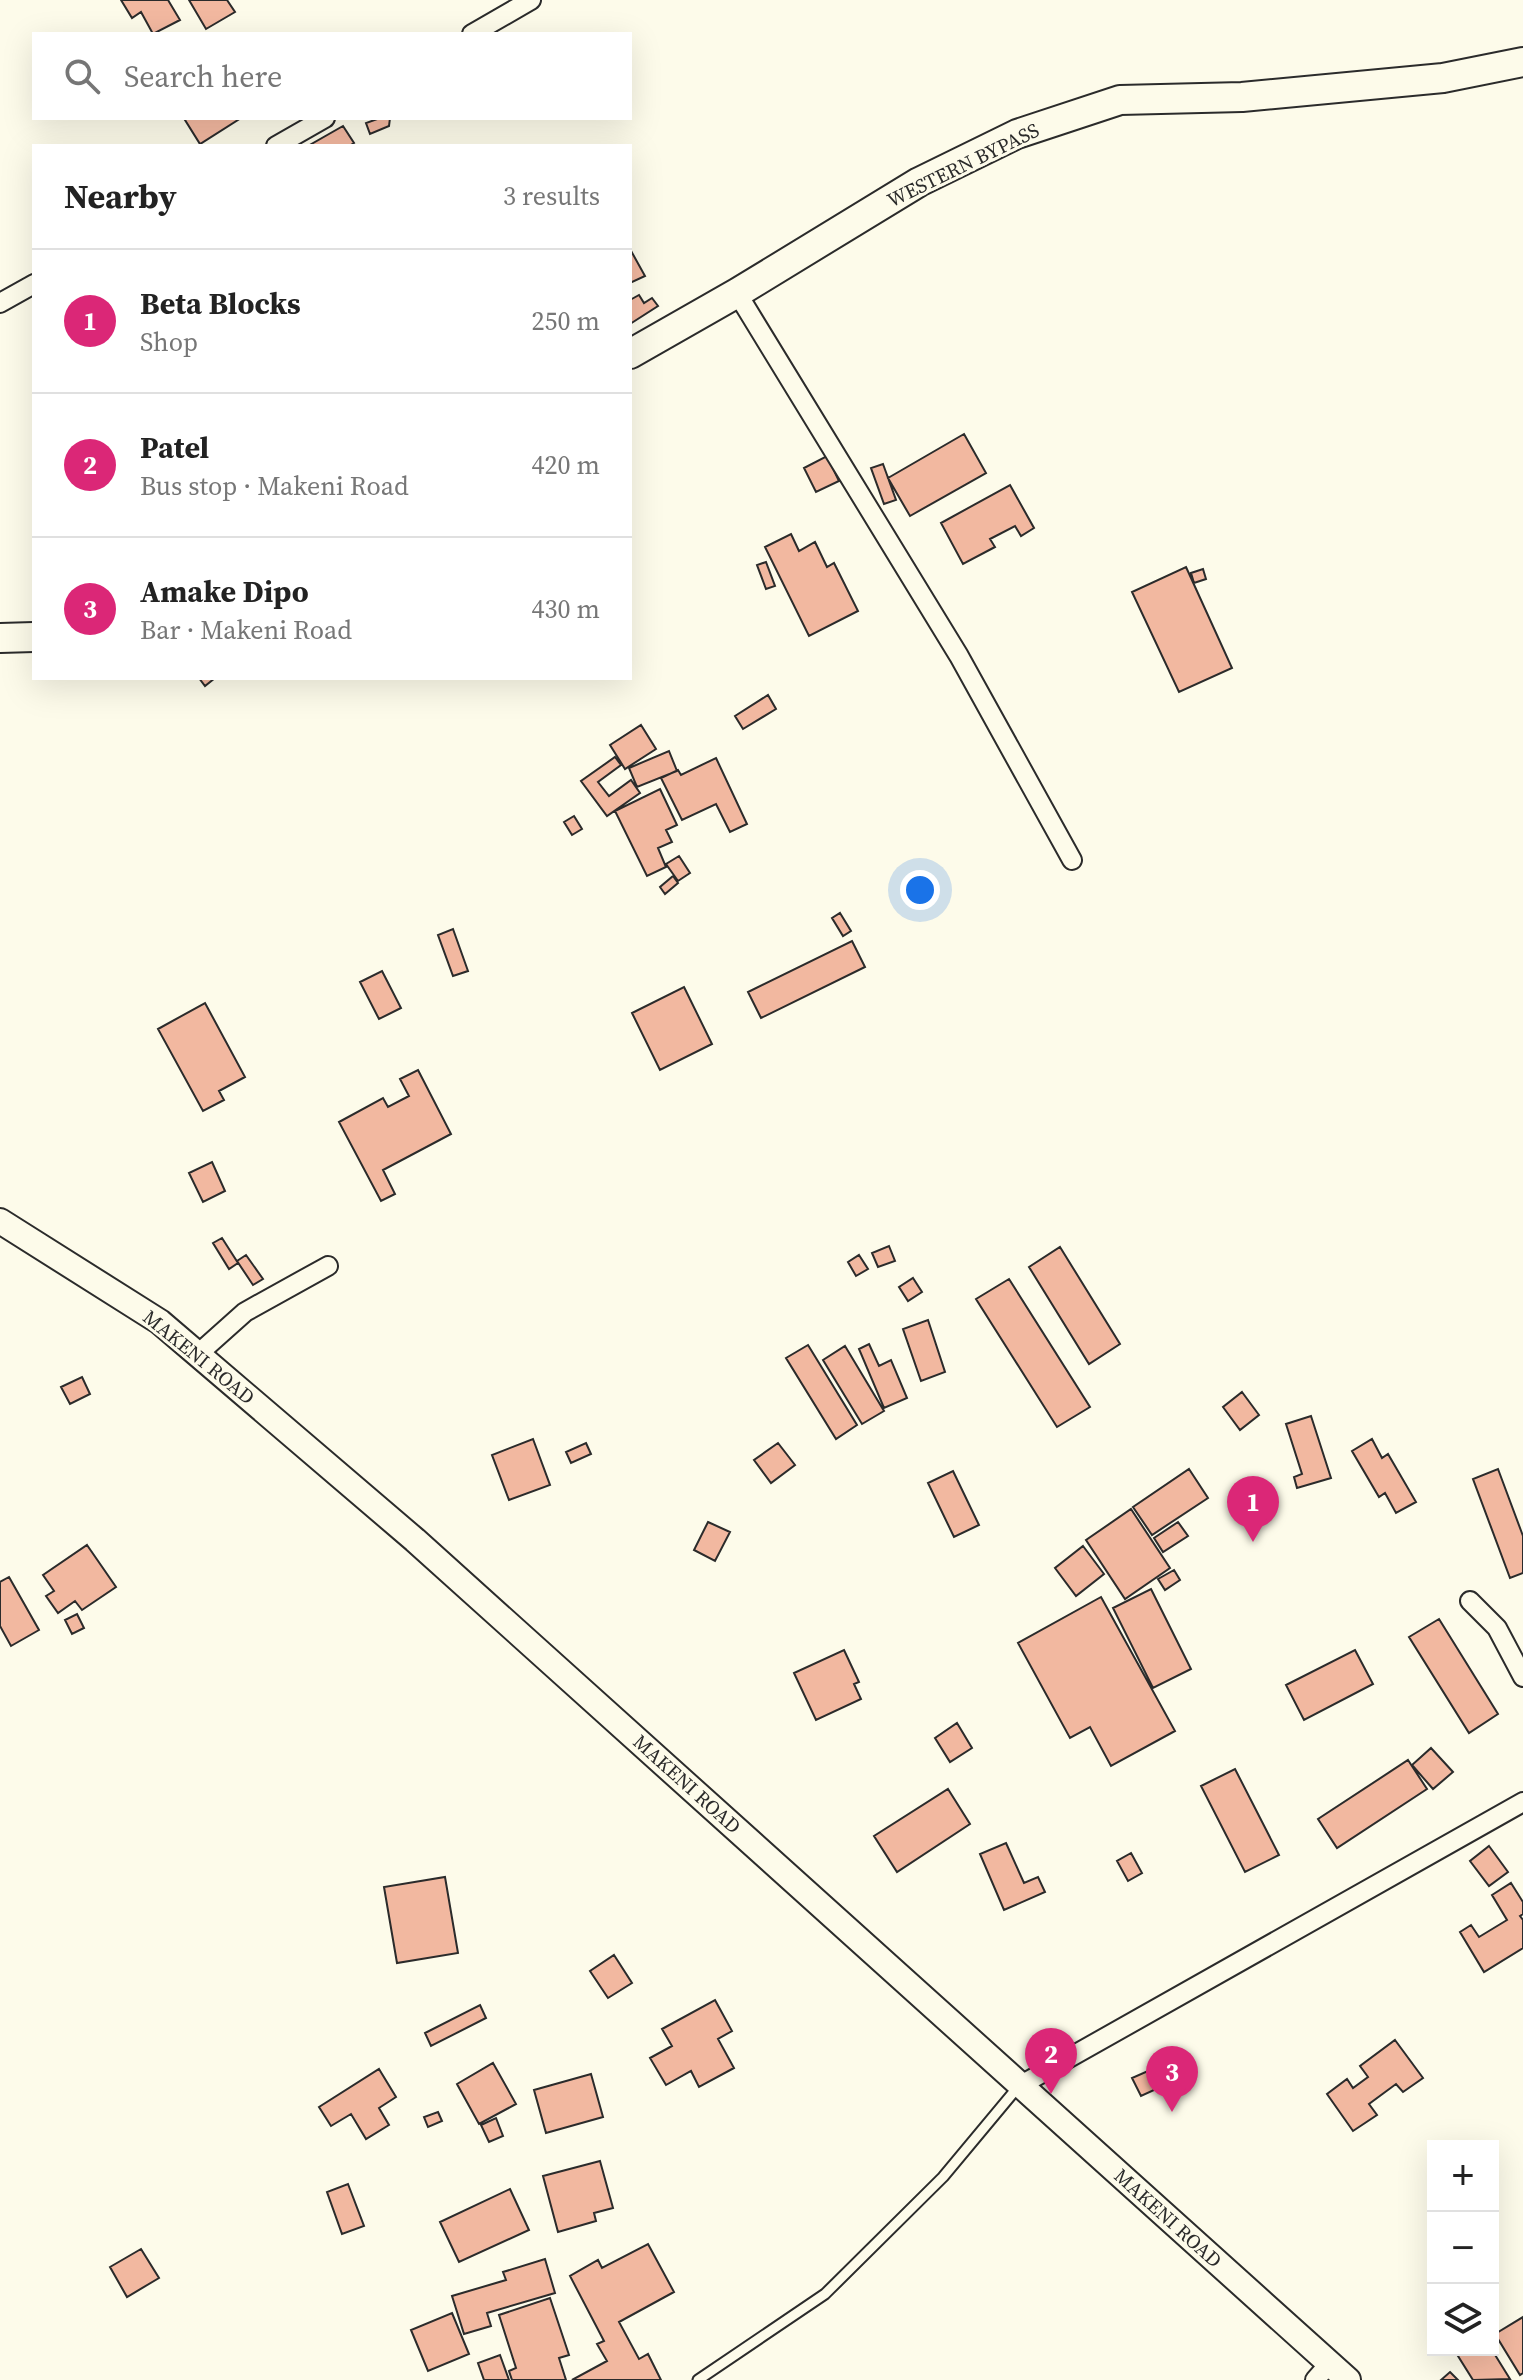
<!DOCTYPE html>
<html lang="en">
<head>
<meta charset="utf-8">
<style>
  :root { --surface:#fff; --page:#f2f2f2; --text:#222; --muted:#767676; --line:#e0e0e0; --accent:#db2777 }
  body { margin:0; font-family:"Source Serif 4",serif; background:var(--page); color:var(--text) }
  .controls { position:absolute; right:24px; bottom:24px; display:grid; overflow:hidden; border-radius:0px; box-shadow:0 8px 32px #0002 }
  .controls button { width:72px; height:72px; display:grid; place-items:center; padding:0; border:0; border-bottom:2px solid var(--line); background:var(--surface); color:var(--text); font:40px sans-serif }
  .you { position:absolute; left:920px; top:890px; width:28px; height:28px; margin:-20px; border:6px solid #fff; border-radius:50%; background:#1a73e8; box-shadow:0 0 0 12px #1a73e833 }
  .badge { display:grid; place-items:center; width:52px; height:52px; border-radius:50%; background:var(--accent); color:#fff; font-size:26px; font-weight:700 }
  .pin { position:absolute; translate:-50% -66px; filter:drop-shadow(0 2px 4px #0008) }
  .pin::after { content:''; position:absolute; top:42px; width:28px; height:24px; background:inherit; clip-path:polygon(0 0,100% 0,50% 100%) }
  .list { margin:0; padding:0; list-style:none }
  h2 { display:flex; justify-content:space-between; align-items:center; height:104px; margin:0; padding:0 32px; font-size:34px }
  h2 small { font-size:26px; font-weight:400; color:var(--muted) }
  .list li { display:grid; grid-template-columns:52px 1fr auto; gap:24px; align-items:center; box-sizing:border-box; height:144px; padding:0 32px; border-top:2px solid var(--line) }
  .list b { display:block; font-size:30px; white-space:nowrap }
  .list p { margin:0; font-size:26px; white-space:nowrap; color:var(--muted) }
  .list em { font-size:26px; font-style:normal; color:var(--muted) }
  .icon { flex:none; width:44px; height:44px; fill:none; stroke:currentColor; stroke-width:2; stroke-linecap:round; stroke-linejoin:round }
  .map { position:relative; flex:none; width:1523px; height:2380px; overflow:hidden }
  .search { position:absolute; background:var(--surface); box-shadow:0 8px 32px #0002; left:32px; top:32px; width:600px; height:88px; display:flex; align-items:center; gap:20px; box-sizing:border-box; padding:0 28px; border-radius:0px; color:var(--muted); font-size:30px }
  .panel { position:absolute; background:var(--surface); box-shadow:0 8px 32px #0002; left:32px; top:144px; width:600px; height:536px; border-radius:0px }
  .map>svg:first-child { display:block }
  .building { fill:#f2b8a0; stroke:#2b2b2b; stroke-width:2 }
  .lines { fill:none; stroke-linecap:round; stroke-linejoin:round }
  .lane-casing { stroke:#2b2b2b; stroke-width:13 }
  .street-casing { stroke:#2b2b2b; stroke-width:22 }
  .secondary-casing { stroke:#2b2b2b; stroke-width:28 }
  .primary-casing { stroke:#2b2b2b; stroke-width:32 }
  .lane { stroke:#fdfbea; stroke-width:9 }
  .street { stroke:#fdfbea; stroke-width:18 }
  .secondary { stroke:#fdfbea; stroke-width:24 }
  .primary { stroke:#fdfbea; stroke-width:28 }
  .labels { text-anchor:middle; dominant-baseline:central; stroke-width:6; stroke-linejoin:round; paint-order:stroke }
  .street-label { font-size:20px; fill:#2b2b2b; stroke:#fdfbea }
</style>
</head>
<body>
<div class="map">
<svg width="1523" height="2380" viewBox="0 0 1523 2380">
  <rect width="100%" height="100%" fill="#fdfbea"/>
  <path class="building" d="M121,0H168L180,20L153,34L141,12L132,18Z
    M189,0H227L235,12L206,29Z
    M188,118H241L200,144L185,120Z
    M380,118H390L389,126L370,134L366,123Z
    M343,126L354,143L349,146H308Z
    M630,249L645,276L630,283Z
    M639,295L644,303L652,298L658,306L630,324V300Z
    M964,434L986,473L910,516L888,478Z
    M827,456L839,481L816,492L804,468Z
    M883,464L896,500L884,504L871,468Z
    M1010,485L1034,528L1021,536L1015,526L990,539L995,547L963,564L941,523Z
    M791,534L799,551L815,542L827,567L834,563L858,611L809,636L765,547Z
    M766,562L775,586L766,589L757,565Z
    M1186,567L1232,668L1179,692L1132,592Z
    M1203,569L1206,579L1194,583L1191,573Z
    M199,678H215L205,686Z
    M768,695L776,709L743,729L735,716Z
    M641,725L656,749L625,769L610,745Z
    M669,751L677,771L637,787L629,768Z
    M615,757L621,765L598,782L609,796L631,780L640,793L607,816L581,781Z
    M716,758L747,824L730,832L716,804L682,820L661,778L678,770L681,775Z
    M660,789L677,825L666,830L672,842L658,848L666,867L647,876L615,811Z
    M574,816L582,829L572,835L564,822Z
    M679,856L690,873L678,881L666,864Z
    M673,876L678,883L665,894L660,887Z
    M840,913L851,931L843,936L832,918Z
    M453,929L468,971L453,976L438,935Z
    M852,941L865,967L761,1018L748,992Z
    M382,971L401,1008L379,1019L360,982Z
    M684,987L712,1044L660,1070L632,1013Z
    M205,1003L245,1077L219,1091L224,1100L203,1111L158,1029Z
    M418,1070L451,1134L383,1170L395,1194L381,1201L339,1122L383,1098L388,1107L409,1096L400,1079Z
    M212,1162L225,1191L203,1202L189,1173Z
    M222,1238L238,1263L229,1269L213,1243Z
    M889,1246L895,1261L878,1267L872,1253Z
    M1060,1247L1120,1344L1089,1364L1029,1267Z
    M246,1255L263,1279L253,1285L237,1261Z
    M859,1255L868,1269L856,1276L848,1262Z
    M913,1278L922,1292L908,1301L899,1287Z
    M1009,1279L1090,1407L1057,1427L976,1299Z
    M928,1320L945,1372L921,1381L903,1329Z
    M869,1344L879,1366L891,1360L907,1398L884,1408L859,1349Z
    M808,1345L857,1425L836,1439L786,1358Z
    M845,1346L884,1411L862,1424L823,1360Z
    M82,1377L90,1394L70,1404L61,1387Z
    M1242,1392L1259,1415L1240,1430L1223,1407Z
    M1311,1416L1331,1478L1297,1488L1294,1477L1302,1474L1286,1424Z
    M533,1439L550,1485L509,1500L492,1455Z
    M1372,1439L1382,1458L1388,1454L1416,1502L1396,1513L1385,1493L1379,1497L1352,1451Z
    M586,1443L591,1454L571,1463L566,1452Z
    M778,1443L795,1465L771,1483L754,1460Z
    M1189,1469L1208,1498L1152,1535L1133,1507Z
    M1498,1469L1523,1536V1573L1510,1578L1473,1479Z
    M953,1471L979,1525L954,1537L928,1483Z
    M1131,1509L1170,1568L1125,1599L1086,1540Z
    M708,1522L730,1532L715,1561L694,1550Z
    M1178,1522L1188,1536L1163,1552L1154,1538Z
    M87,1545L116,1587L82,1610L75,1601L58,1613L46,1596L54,1591L43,1575Z
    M1083,1546L1104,1574L1076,1596L1055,1568Z
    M1174,1570L1180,1580L1165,1590L1158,1579Z
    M9,1577L39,1630L11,1646L0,1626V1582Z
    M1151,1589L1191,1669L1153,1688L1113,1608Z
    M1101,1597L1175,1731L1111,1766L1090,1727L1070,1738L1018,1643Z
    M77,1614L84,1628L72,1634L65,1620Z
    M1439,1619L1498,1714L1469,1733L1409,1637Z
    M844,1650L859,1682L854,1684L861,1699L816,1720L794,1673Z
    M1355,1650L1373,1684L1304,1720L1286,1685Z
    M957,1723L972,1748L950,1762L935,1738Z
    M1431,1748L1453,1772L1433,1789L1412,1765Z
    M1408,1760L1427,1789L1337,1848L1318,1819Z
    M1235,1769L1279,1855L1245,1872L1201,1786Z
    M948,1789L970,1824L897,1872L874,1836Z
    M1006,1843L1024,1883L1038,1877L1045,1892L1004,1910L980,1854Z
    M1489,1846L1508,1872L1489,1886L1470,1861Z
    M1131,1853L1142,1873L1128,1881L1117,1861Z
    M445,1877L458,1953L397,1963L384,1887Z
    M1511,1883L1523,1902V1914L1520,1916L1523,1920V1948L1484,1972L1460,1932L1471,1925L1479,1937L1507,1920L1492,1895Z
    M614,1955L632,1983L608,1998L590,1971Z
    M715,2000L732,2031L718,2039L734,2068L699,2087L691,2071L666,2085L650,2058L672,2046L662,2029Z
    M480,2005L486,2018L431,2046L425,2033Z
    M1395,2040L1423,2078L1403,2092L1396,2084L1369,2104L1377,2115L1353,2131L1327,2094L1347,2079L1353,2088L1368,2077L1360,2066Z
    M493,2063L516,2104L479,2124L457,2084Z
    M1157,2067L1165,2085L1141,2096L1132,2078Z
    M379,2069L396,2097L379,2108L389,2125L366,2139L351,2114L331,2126L319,2107Z
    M591,2074L603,2117L546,2133L534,2090Z
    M438,2112L442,2121L428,2127L424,2117Z
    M496,2118L503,2136L489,2142L481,2125Z
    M600,2161L613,2208L594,2213L596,2221L558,2232L543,2176Z
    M348,2184L364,2226L342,2234L327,2192Z
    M510,2189L529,2230L459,2262L440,2222Z
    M648,2244L674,2292L619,2322L639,2359L648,2354L661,2380H572L607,2361L597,2344L604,2341L570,2276L598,2260L602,2268Z
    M141,2249L159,2278L127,2297L110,2267Z
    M545,2259L555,2293L487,2313L491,2326L464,2334L452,2296L506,2280L503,2272Z
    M550,2298L569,2355L559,2358L566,2380H512L509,2371L516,2368L499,2315Z
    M452,2313L469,2354L428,2371L411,2330Z
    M1523,2317V2373L1520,2375L1495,2334Z
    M1467,2350H1492L1510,2379L1473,2380L1458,2356Z
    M500,2355L509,2380H484L478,2363Z
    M1450,2372L1458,2380H1441Z"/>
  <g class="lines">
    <g class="lane-casing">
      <path id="lane" d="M698,2380L825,2294L943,2177L1018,2087"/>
    </g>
    <g class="street-casing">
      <path id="street" d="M472,34L531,0
        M276,146L325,118
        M737,293L959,656L1072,860
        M0,303L34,284
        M198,1354L245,1312L328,1266
        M1470,1601L1497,1628L1523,1677
        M1021,2085L1523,1802
        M1315,2380L1329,2364"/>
    </g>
    <g class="secondary-casing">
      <path id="secondary" d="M0,1221L160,1322L415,1540L1348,2380"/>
    </g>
    <g class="primary-casing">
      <path id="primary" d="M630,354L737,293L919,182L1017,134L1120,100L1242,97L1443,78L1523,62
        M0,638L34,637"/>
    </g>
    <use href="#lane" class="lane"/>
    <use href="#street" class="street"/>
    <use href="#secondary" class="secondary"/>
    <use href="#primary" class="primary"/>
  </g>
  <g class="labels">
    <g class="street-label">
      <text transform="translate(963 165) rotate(-26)">WESTERN BYPASS</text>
      <text transform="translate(199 1357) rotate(39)">MAKENI ROAD</text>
      <text transform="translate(687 1784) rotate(42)">MAKENI ROAD</text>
      <text transform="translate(1168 2218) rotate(42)">MAKENI ROAD</text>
    </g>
  </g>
</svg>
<div class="controls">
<button>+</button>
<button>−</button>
<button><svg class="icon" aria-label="layers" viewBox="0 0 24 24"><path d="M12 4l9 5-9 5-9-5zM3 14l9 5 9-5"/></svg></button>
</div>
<div class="you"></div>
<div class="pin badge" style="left:1253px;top:1542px">1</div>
<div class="pin badge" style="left:1051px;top:2094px">2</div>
<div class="pin badge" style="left:1172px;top:2112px">3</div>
<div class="search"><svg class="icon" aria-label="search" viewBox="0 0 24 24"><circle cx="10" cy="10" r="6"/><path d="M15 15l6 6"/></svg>Search here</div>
<section class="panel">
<h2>Nearby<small>3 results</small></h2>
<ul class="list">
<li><span class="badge">1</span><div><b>Beta Blocks</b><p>Shop</p></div><em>250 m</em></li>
<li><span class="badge">2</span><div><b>Patel</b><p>Bus stop · Makeni Road</p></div><em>420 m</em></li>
<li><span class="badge">3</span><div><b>Amake Dipo</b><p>Bar · Makeni Road</p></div><em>430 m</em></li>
</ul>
</section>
</div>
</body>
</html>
